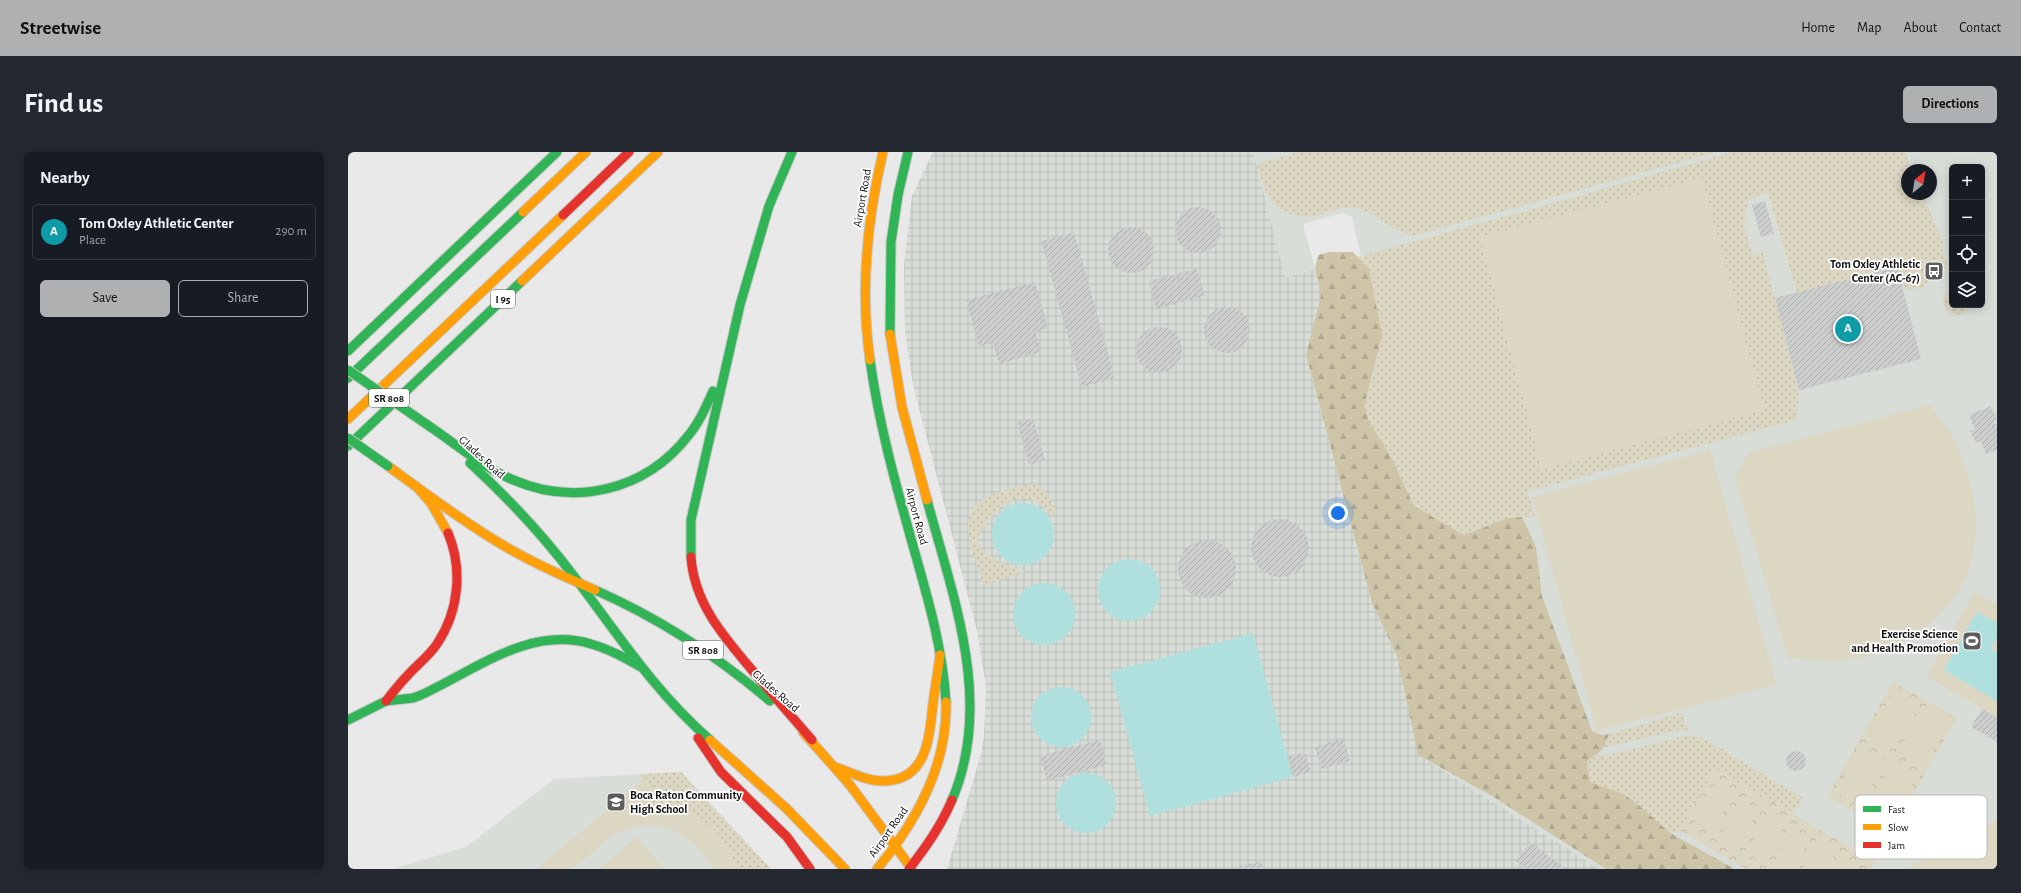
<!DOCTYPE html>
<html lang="en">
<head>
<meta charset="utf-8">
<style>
  :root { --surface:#171b24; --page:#242831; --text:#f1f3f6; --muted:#9ea1a6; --line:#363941; --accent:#aeb0b1 }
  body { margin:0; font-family:"Alegreya Sans",sans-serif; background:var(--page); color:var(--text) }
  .controls { position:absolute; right:12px; top:12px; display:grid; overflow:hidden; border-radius:6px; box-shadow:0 2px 10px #0003 }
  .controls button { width:36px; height:36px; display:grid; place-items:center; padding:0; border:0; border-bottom:1px solid var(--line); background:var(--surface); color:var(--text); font:20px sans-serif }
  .compass { position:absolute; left:1553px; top:12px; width:36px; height:36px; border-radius:50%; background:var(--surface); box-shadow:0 2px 10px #0003; rotate:30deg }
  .you { position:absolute; left:990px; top:361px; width:14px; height:14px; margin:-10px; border:3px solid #fff; border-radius:50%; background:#1a73e8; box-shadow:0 0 0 6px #1a73e833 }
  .badge { display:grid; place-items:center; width:26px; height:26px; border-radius:50%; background:var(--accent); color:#fff; font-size:13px; font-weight:700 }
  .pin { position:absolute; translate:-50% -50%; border:2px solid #fff; box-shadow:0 1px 4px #0006 }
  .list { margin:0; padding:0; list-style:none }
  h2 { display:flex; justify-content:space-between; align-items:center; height:52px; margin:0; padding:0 16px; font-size:17px }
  h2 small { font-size:13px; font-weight:400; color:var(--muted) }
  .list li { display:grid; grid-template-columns:26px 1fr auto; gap:12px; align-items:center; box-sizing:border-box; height:56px; margin:0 8px 8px; padding:0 8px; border:1px solid var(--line); border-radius:6px }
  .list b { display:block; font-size:15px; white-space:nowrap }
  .list p { margin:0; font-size:13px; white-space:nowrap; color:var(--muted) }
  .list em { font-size:13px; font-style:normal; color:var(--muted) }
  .actions { display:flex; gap:8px; padding:12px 16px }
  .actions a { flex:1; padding:9px 0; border:1px solid var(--accent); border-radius:6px; text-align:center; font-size:14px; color:var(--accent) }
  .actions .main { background:var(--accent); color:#111 }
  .icon { flex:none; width:22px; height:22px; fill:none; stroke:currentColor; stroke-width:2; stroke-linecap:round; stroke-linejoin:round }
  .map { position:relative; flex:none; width:1649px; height:717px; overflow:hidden; border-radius:6px }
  header { display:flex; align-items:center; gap:24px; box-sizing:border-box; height:56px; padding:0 20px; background:var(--accent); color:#111 }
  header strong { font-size:19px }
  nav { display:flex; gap:22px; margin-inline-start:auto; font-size:14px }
  .intro { display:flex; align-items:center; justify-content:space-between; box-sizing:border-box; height:96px; padding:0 24px }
  h1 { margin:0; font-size:28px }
  .button { padding:10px 18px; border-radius:6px; background:var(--accent); color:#111; font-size:14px; font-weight:700 }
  main { display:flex; gap:24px; padding:0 24px }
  aside { flex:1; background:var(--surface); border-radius:6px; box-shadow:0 2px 10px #0003 }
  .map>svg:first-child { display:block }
  .built { fill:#d8ddd8; fill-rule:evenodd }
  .industrial { fill:url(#industrial-grid) }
  .grass { fill:url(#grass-dots) }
  .forest { fill:url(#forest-firs) }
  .park { fill:url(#park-crowns) }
  .pitch { fill:#dcd7c3 }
  .water { fill:#afe0de }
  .building { fill:url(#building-hatch) }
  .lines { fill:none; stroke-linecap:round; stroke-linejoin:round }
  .fast-casing { stroke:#c7c7c7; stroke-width:11 }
  .slow-casing { stroke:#c7c7c7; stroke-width:11 }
  .jam-casing { stroke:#c7c7c7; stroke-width:11 }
  .fast { stroke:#30b455; stroke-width:9 }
  .slow { stroke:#ff9f0a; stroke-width:9 }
  .jam { stroke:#e5322d; stroke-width:9 }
  .fast-bridge-casing { stroke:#c7c7c7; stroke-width:11; stroke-linecap:butt }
  .fast-bridge { stroke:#30b455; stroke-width:9 }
  .labels { text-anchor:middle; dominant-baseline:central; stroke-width:3.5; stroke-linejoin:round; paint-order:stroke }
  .shield { fill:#fff; stroke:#585858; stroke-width:1 }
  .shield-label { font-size:11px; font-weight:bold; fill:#101110 }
  .street-label { font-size:12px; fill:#101110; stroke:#fff }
  .poi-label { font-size:12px; font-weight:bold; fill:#101110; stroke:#fff; text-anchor:end }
  .key { fill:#fff; stroke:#b7b8b7; stroke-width:1 }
  .key-label { font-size:11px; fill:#101110 }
</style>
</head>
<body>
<header>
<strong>Streetwise</strong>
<nav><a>Home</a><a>Map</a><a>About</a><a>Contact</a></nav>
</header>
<div class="intro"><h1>Find us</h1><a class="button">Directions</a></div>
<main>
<aside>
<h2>Nearby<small></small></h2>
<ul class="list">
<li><span class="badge" style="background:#0f9aa8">A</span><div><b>Tom Oxley Athletic Center</b><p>Place</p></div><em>290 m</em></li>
</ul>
<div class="actions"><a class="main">Save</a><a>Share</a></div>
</aside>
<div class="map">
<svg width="1649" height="717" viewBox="0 0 1649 717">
  <defs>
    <pattern id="industrial-grid" width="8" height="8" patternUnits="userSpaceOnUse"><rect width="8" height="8" fill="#d8ddd8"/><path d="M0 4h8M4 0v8" fill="none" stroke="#b8bdb8"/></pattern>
    <pattern id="grass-dots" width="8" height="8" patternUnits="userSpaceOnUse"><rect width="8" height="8" fill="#dcd7c3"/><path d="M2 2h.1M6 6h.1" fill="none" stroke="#bcb8a6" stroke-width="1.8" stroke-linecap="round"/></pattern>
    <pattern id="forest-firs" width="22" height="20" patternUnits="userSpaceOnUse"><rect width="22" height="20" fill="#cec5a9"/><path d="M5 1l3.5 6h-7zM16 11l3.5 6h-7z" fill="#b0a890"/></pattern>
    <pattern id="park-crowns" width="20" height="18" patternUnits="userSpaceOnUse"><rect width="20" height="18" fill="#dcd7c3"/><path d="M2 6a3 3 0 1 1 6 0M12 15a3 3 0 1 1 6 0" fill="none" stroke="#bcb8a6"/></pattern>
    <pattern id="building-hatch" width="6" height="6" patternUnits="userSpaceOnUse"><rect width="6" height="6" fill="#cccecd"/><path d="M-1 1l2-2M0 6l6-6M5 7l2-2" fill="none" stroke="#aeb0af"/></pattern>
  </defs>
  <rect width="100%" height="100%" fill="#e8e9e8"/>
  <path class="built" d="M905,0H1649V717H1251L1070,603L967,117L937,126ZM1604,15H1634V153H1604ZM1559,18H1583V42H1559ZM995,61L1004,65L1013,104L967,116L955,72Z
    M333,620L423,717H44L118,695L206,627Z"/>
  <path class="industrial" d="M585,0H905L937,126L967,117L973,143L958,204L1024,451L1049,504L1070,603L1251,717H599L633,602L636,584L638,534L629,479L565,233L557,179L556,112L564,44Z"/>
  <path class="grass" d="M949,0H1369L1067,83C1043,82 1029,59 1006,56C989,53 974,65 958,65C954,65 950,63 946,63C921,57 915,34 909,12Z
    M1384,0H1557L1564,18H1559V42H1574L1595,90L1592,92L1600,114L1586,122L1576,135L1563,138L1554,136L1449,141L1420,41L1401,47L1397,61L1399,69L1395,70L1405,103L1415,101L1451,238L1449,268L1180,339L1187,365L1160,366L1116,383L1066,354L1042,303L1021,269L1016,255L1030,203L1021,117L1010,105L1192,55Z
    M1604,137V153H1620L1621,156L1613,163L1603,162L1596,155V145Z
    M688,332L695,337L710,360L704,363C680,335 655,345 638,372C634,379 628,385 630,392C646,408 656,416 678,420L635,433C630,414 620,393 620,373C619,343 665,335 688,332Z
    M1333,561L1337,571L1345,579L1332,578L1255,596L1261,582Z
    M1340,584L1351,585L1362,590L1455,646L1445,662L1367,617L1332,679L1322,681L1286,649L1242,630L1239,609L1248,602C1262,607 1320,586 1340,584Z
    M333,620L423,717H387C380,677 339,651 301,650L308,643L294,628V622Z"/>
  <path class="forest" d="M981,100H1005L1021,117L1034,183L1016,255L1021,269L1042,303L1066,354L1116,383L1160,366L1174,365L1188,395L1194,444L1244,579L1253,583L1261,582L1255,597L1239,609L1242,630L1273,641L1286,649L1322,681L1387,717H1258L1144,644L1070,603L1049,504L1024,451L958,203L973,143L967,117L970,103Z"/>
  <path class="park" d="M1545,530L1609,566L1543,681L1479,644Z
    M1367,617L1528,710L1523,717H1398L1332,679Z"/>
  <path class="pitch" d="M1354,26L1416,258L1194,317L1132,85Z
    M1582,253C1589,263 1598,272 1603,283C1642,355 1640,440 1563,485C1544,496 1520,505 1498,508C1478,510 1459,508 1440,506L1387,325L1400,301Z
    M1362,298L1428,532L1249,579L1184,345Z
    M1627,440L1649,453V566L1578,524Z
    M1547,537L1572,551L1545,598L1521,583Z
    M1577,554L1602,568L1575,614L1550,600Z
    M1514,594L1539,608L1512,654L1487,640Z
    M1544,611L1569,625L1542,671L1517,657Z
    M294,628L308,643L301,650C339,652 380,677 387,717H365C349,688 323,668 288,674C279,676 270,679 263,684C254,690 231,715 222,717C213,717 199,717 189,717Z
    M1367,633L1385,642L1364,681L1346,671Z
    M1393,648L1411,658L1390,696L1372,686Z
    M1419,662L1437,672L1416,711L1398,701Z
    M1649,668V717H1558Z
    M1444,677L1462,687L1445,717H1427L1423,715Z
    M289,685L316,717H251Z
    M1470,691L1488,701L1479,717H1455Z
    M1494,706L1512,716V717H1488Z"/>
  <path class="water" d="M644 382a31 31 0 1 1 62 0a31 31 0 1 1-62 0Z
    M750 438a31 31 0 1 1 62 0a31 31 0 1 1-62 0Z
    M665 462a31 31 0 1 1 62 0a31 31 0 1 1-62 0Z
    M1629,460L1649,471V486L1643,496L1649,500V549L1596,518Z
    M905,481L945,625L802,664L762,520Z
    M683 565a30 30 0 1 1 60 0a30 30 0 1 1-60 0Z
    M708 651a30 30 0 1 1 60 0a30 30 0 1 1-60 0Z"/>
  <path class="building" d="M1417,49L1426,81L1413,85L1404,53Z
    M827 78a23 23 0 1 1 46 0a23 23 0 1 1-46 0Z
    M760 98a23 23 0 1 1 46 0a23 23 0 1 1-46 0Z
    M726,80L767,226L734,235L693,89Z
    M1549,115L1573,207L1451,238L1427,146Z
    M849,117L857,144L808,157L801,129Z
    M687,130L700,176L688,180L693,200L651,212L645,191L631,195L618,148Z
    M856 178a23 23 0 1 1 46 0a23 23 0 1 1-46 0Z
    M788 198a23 23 0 1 1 46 0a23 23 0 1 1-46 0Z
    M1643,254L1649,267L1646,269L1649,275V298L1638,302L1633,289L1628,291L1622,279L1627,277L1621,263Z
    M685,266L697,308L681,313L669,270Z
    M903 396a29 29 0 1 1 58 0a29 29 0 1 1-58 0Z
    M830 417a29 29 0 1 1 58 0a29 29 0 1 1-58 0Z
    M1634,557L1649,566V590L1623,575Z
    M995,586L1002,609L974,617L967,595Z
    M752,588L759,613L699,629L692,604Z
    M1438 609a10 10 0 1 1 20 0a10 10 0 1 1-20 0Z
    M957,600L963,620L945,625L940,605Z
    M1182,690L1218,717H1178L1168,709Z
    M913,709L915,717H891L890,715Z"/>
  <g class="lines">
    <g class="fast-casing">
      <path id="fast" d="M542,182L543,90L550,43L560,0
        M0,199L209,0
        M522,208C531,274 549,337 567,401C581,450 595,499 598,550
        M0,226L175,60
        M81,274C108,292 133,314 163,327C226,355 297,339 340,284C351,271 358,255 365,239
        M0,294L174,129
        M122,311C159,345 194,382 225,423C269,481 306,539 362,588
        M579,348C605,445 646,550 604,648
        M343,405V368L392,153L421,54L444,0
        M247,438C311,466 369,504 422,549
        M0,568L38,549L65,546L73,543C126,519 182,473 243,492C261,497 277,506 293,515"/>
    </g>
    <g class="slow-casing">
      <path id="slow" d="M175,60L238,0
        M174,129L310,0
        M542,182L554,255L579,348
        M522,208C512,138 519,68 535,0
        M0,267L215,63
        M40,314C77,341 114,369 153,392C183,410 215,424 247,438
        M68,334L83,351L100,381
        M455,580L502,633L564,717
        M362,588L438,656L497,717
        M487,615C503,620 520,630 537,629C580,627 581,585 585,552C587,536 590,519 592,503
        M529,717C568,670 600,613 598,550"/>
    </g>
    <g class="jam-casing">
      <path id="jam" d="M215,63L281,0
        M343,405C346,451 376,485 404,518C424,542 444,565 464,588
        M38,549C45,540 52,531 60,523C69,513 81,504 89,492C111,459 115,417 100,381
        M350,586L373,620L439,685L462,717
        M561,717C578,695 593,674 604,648"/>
    </g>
    <use href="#fast" class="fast"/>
    <use href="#slow" class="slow"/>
    <use href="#jam" class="jam"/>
    <g class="fast-bridge-casing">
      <path id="fast-bridge" d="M0,218L81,274
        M0,286L40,314"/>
    </g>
    <use href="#fast-bridge" class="fast-bridge"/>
  </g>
  <defs>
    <g id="bus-square" transform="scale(1)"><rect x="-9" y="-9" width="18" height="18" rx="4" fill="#5c5d5c" stroke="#fff"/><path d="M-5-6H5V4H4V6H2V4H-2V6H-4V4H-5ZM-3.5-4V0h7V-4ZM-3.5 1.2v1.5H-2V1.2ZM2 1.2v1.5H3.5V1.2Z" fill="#fff"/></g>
    <g id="stadium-square" transform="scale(1)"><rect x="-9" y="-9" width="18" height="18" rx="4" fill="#5c5d5c" stroke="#fff"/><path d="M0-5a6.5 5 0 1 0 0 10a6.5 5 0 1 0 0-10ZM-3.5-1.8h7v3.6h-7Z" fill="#fff"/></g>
    <g id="school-square" transform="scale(1)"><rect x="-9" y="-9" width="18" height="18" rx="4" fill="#5c5d5c" stroke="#fff"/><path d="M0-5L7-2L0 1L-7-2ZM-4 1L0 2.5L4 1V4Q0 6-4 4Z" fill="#fff"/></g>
  </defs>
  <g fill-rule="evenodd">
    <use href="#bus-square" x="1586" y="119"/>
    <use href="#stadium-square" x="1624" y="489"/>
    <use href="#school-square" x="268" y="650"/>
  </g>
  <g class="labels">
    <g class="shield">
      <rect x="143" y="138" width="24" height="18" rx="3"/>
      <rect x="21" y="237" width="40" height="18" rx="3"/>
      <rect x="335" y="489" width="40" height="18" rx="3"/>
    </g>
    <g class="shield-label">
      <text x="155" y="147">I 95</text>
      <text x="41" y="246">SR 808</text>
      <text x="355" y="498">SR 808</text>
    </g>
    <g class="street-label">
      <text transform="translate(514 46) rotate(-80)">Airport Road</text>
      <text transform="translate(134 305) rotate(42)">Glades Road</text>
      <text transform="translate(569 364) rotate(75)">Airport Road</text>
      <text transform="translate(428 539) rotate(41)">Glades Road</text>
      <text transform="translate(540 680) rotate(-55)">Airport Road</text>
    </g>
    <g class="poi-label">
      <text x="1572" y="112">Tom Oxley Athletic<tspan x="1572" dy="14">Center (AC-67)</tspan></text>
      <text x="1610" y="482">Exercise Science<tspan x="1610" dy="14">and Health Promotion</tspan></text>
      <text x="282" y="643" text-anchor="start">Boca Raton Community<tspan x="282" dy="14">High School</tspan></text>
    </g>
  </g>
  <rect x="1507" y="643" width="132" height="64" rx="6" class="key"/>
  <rect x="1515" y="654" width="18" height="6" fill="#30b455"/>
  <rect x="1515" y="672" width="18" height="6" fill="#ff9f0a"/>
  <rect x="1515" y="690" width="18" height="6" fill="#e5322d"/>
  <g class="key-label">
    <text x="1540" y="661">Fast</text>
    <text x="1540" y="679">Slow</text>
    <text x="1540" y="697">Jam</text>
  </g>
</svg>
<div class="controls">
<button>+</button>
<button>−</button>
<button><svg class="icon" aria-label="locate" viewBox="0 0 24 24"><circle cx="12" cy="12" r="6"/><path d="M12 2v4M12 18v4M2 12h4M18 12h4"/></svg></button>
<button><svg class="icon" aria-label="layers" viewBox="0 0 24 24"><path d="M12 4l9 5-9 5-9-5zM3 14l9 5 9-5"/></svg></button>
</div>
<svg class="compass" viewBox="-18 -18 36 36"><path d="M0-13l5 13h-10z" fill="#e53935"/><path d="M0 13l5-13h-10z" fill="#9ea1a6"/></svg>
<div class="you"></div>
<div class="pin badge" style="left:1500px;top:177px;background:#0f9aa8">A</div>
</div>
</main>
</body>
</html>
